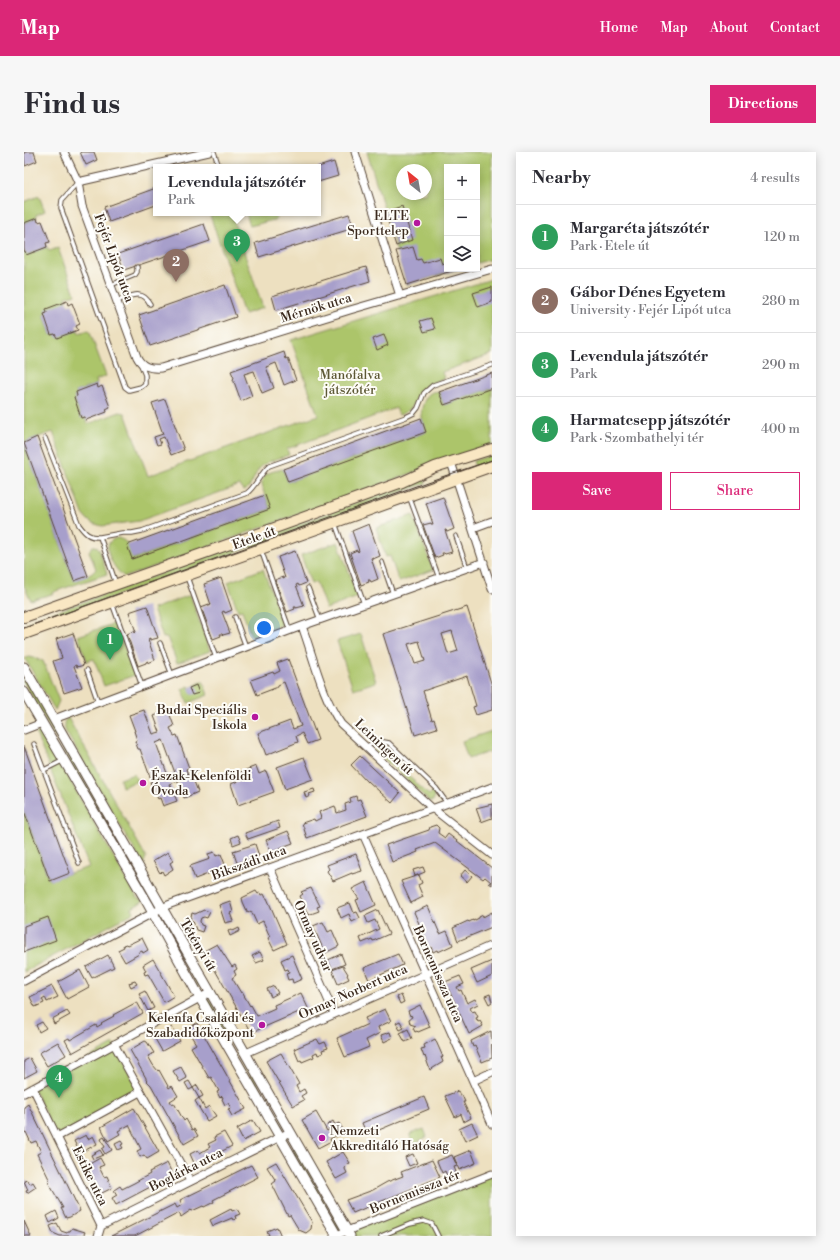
<!DOCTYPE html>
<html lang="en">
<head>
<meta charset="utf-8">
<style>
  :root { --surface:#fff; --page:#f7f7f7; --text:#2b2b33; --muted:#7c7c81; --line:#e1e1e2; --accent:#db2777 }
  body { margin:0; font-family:"Libre Bodoni",serif; background:var(--page); color:var(--text) }
  .controls { position:absolute; right:12px; top:12px; display:grid; overflow:hidden; border-radius:0px; box-shadow:0 2px 10px #0003 }
  .controls button { width:36px; height:36px; display:grid; place-items:center; padding:0; border:0; border-bottom:1px solid var(--line); background:var(--surface); color:var(--text); font:20px sans-serif }
  .compass { position:absolute; left:372px; top:12px; width:36px; height:36px; border-radius:50%; background:var(--surface); box-shadow:0 2px 10px #0003; rotate:329deg }
  .you { position:absolute; left:240px; top:476px; width:14px; height:14px; margin:-10px; border:3px solid #fff; border-radius:50%; background:#1a73e8; box-shadow:0 0 0 6px #1a73e833 }
  .badge { display:grid; place-items:center; width:26px; height:26px; border-radius:50%; background:var(--accent); color:#fff; font-size:13px; font-weight:700 }
  .pin { position:absolute; translate:-50% -33px; filter:drop-shadow(0 1px 2px #0008) }
  .pin::after { content:''; position:absolute; top:21px; width:14px; height:12px; background:inherit; clip-path:polygon(0 0,100% 0,50% 100%) }
  .popup { position:absolute; left:129px; top:12px; width:168px; height:52px; box-sizing:border-box; display:grid; place-content:center; border-radius:0px; background:var(--surface); filter:drop-shadow(0 1px 3px #0005); font-size:13px; white-space:nowrap; color:var(--muted) }
  .popup b { font-size:15px; color:var(--text) }
  .popup::after { content:''; position:absolute; left:50%; top:100%; margin-left:-8px; border:8px solid transparent; border-top-color:var(--surface) }
  .list { margin:0; padding:0; list-style:none }
  h2 { display:flex; justify-content:space-between; align-items:center; height:52px; margin:0; padding:0 16px; font-size:17px }
  h2 small { font-size:13px; font-weight:400; color:var(--muted) }
  .list li { display:grid; grid-template-columns:26px 1fr auto; gap:12px; align-items:center; box-sizing:border-box; height:64px; padding:0 16px; border-top:1px solid var(--line) }
  .list b { display:block; font-size:15px; white-space:nowrap }
  .list p { margin:0; font-size:13px; white-space:nowrap; color:var(--muted) }
  .list em { font-size:13px; font-style:normal; color:var(--muted) }
  .actions { display:flex; gap:8px; padding:12px 16px }
  .actions a { flex:1; padding:9px 0; border:1px solid var(--accent); border-radius:0px; text-align:center; font-size:14px; color:var(--accent) }
  .actions .main { background:var(--accent); color:#fff }
  .icon { flex:none; width:22px; height:22px; fill:none; stroke:currentColor; stroke-width:2; stroke-linecap:round; stroke-linejoin:round }
  .map { position:relative; flex:none; width:468px; height:1084px; overflow:hidden; border-radius:0px }
  header { display:flex; align-items:center; gap:24px; box-sizing:border-box; height:56px; padding:0 20px; background:var(--accent); color:#fff }
  header strong { font-size:19px }
  nav { display:flex; gap:22px; margin-inline-start:auto; font-size:14px }
  .intro { display:flex; align-items:center; justify-content:space-between; box-sizing:border-box; height:96px; padding:0 24px }
  h1 { margin:0; font-size:28px }
  .button { padding:10px 18px; border-radius:0px; background:var(--accent); color:#fff; font-size:14px; font-weight:700 }
  main { display:flex; gap:24px; padding:0 24px }
  aside { flex:1; background:var(--surface); border-radius:0px; box-shadow:0 2px 10px #0003 }
  .map>svg:first-child { display:block }
  .green { fill:#acc56b; stroke:#747844; fill-rule:evenodd }
  .building { fill:#a79fcb; fill-rule:evenodd }
  .lines { fill:none; stroke-linecap:round; stroke-linejoin:round }
  .service-casing { stroke:#564536; stroke-width:5.5 }
  .minor-casing { stroke:#564536; stroke-width:9 }
  .tertiary-casing { stroke:#564536; stroke-width:11 }
  .secondary-casing { stroke:#564536; stroke-width:12 }
  .service { stroke:#fff; stroke-width:3.5 }
  .minor { stroke:#fff; stroke-width:7 }
  .tertiary { stroke:#fff; stroke-width:9 }
  .secondary { stroke:#f9e7c3; stroke-width:10 }
  .tram { stroke:#3b2a1e; stroke-width:1 }
  .poi-dot { fill:#b5179e; stroke:#fdfcf7; stroke-width:1.5 }
  .labels { text-anchor:middle; dominant-baseline:central; stroke-width:4; stroke-linejoin:round; paint-order:stroke }
  .poi-label { font-size:13px; fill:#3b2a1e; stroke:#fdfcf7; text-anchor:end }
  .street-label { font-size:13px; fill:#3b2a1e; stroke:#fdfcf7 }
  .park-label { font-size:13px; fill:#5d5835; stroke:#fdfcf7 }
</style>
</head>
<body>
<header>
<strong>Map</strong>
<nav><a>Home</a><a>Map</a><a>About</a><a>Contact</a></nav>
</header>
<div class="intro"><h1>Find us</h1><a class="button">Directions</a></div>
<main>
<div class="map">
<svg width="468" height="1084" viewBox="0 0 468 1084">
  <rect width="100%" height="100%" fill="#fdfcf7"/>
  <filter id="ink" filterUnits="userSpaceOnUse"><feTurbulence type="fractalNoise" baseFrequency=".025" numOctaves="2"/><feDisplacementMap in="SourceGraphic" scale="8" xChannelSelector="R" yChannelSelector="G"/><feConvolveMatrix kernelMatrix="1 2 1 2 8 2 1 2 1" color-interpolation-filters="sRGB"/></filter>
  <filter id="wash" filterUnits="userSpaceOnUse"><feTurbulence type="fractalNoise" baseFrequency=".012" numOctaves="4" result="noise"/><feDisplacementMap in="SourceGraphic" scale="16" xChannelSelector="R" yChannelSelector="G"/><feGaussianBlur stdDeviation="0.9" result="paint"/><feColorMatrix in="noise" values="0 0 0 0 0 0 0 0 0 0 0 0 0 0 0 0 0 1.4 0 .05"/><feComposite in="paint" operator="in"/></filter>
  <g filter="url(#wash)">
    <rect width="100%" height="100%" fill="#ede0c0"/>
    <path class="green" d="M343,0H468V107L453,111V15H423V117H435L383,133ZM378,18H402V42H378Z
      M15,44L21,59L12,63L13,66L0,71V50Z
      M193,61H207L239,156L220,162L186,63Z
      M222,61H251L253,67L226,74Z
      M23,95L25,99L34,96L51,142L42,145L43,149L20,162L27,183L31,182L33,185L54,178L55,181L65,178L82,224L72,228L73,232L52,240L53,244L50,245L57,266L61,265L64,272L96,260L101,261L124,324L294,263L267,188L468,127V202L418,220L420,226C413,229 405,231 399,236C387,247 396,255 375,263L372,256L263,297L265,303C257,306 245,308 238,314C229,321 230,335 219,339L216,333L115,369L78,374L68,371L64,368L59,362L29,280L0,290V99H1L3,103Z
      M468,236V292L101,425C93,421 80,401 85,391C87,388 90,387 93,386C104,387 106,398 109,407L246,357C244,348 231,328 243,322C248,319 254,318 259,317L264,330L402,280C400,275 397,270 397,265C397,255 402,236 415,240L420,253Z
      M0,291L50,429C58,426 67,424 72,417L65,399L69,394H72L75,397L83,422L32,439L28,442L7,448L0,434Z
      M468,303V309L451,315L449,309Z
      M400,326L402,331L9,474L7,469Z
      M389,363L409,418L375,430L366,404L362,405L352,376Z
      M314,390L334,445L302,457L292,430L287,432L277,403Z
      M239,417L260,472L227,484L218,458L214,459L204,430Z
      M166,443L186,499L153,511L143,485L139,486L129,457Z
      M91,471L111,523L80,534L70,507L63,509L54,484Z
      M337,482L352,530L329,537L313,489Z
      M4,505L10,506L19,509L35,549L31,558L1,507Z
      M0,523L127,745L124,746L0,530Z
      M179,529L184,543L164,551L158,537L165,534L166,536Z
      M44,566L122,705L119,713L42,580C40,574 38,570 44,566Z
      M16,579L19,581L113,746L119,749L108,756L110,760L109,761L0,820V659L25,728L65,715L12,582Z
      M468,579V599L444,607L438,589Z
      M356,592L361,594L357,599L405,643L410,639L411,644L409,649H405L351,598V595Z
      M110,622L113,629L98,635L96,627Z
      M136,766H139L177,832L174,834Z
      M184,846L185,847L211,892L208,893L182,848Z
      M90,892L116,940L33,985L9,936Z
      M215,899L260,977L259,979L212,900Z
      M400,977L403,985L390,991L386,982Z
      M267,996H271L317,1078H314Z
      M468,1022V1084H326L324,1079Z"/>
    <g id="blocks">
      <path class="building" d="M0,0H10L13,9L1,14Z
        M56,0H70L73,8L62,13Z
        M310,10L314,24L294,30V15Z
        M132,36V53L85,70L80,55Z
        M378,54L388,88L372,94L361,60Z
        M325,62L330,76L235,105L231,91Z
        M13,66L14,70L18,69L26,90L22,91L23,95L2,103L1,99H0V71Z
        M180,72L186,89L100,118L94,102Z
        M389,95L393,108L397,107L399,111L416,106L418,112L423,110V117H434L383,133L372,99Z
        M342,115L346,129L252,158L248,144Z
        M201,133L212,165L126,194L115,163Z
        M468,135V150L454,155L449,141Z
        M43,149L44,153L48,151L56,172L52,174L54,178L33,186L31,182L27,183L20,162L23,161L22,157Z
        M407,166L411,177L400,180L396,169Z
        M360,183L364,193L353,198L349,187Z
        M260,200L262,207L264,206L272,228L260,233L252,211L242,215L250,236L238,241L230,219L220,222L228,244L217,249L209,227L210,226L207,219Z
        M468,221V236L420,253L415,240Z
        M73,232L74,236L78,234L86,255L82,257L83,260L62,268L61,265L57,266L50,245L53,244L52,240Z
        M141,247L160,298L147,303L140,285L135,287L137,292L133,293L130,285L139,282L128,251Z
        M397,266L402,280L264,330L259,317Z
        M13,285L64,424L50,429L0,291Z
        M241,343L246,357L108,407L103,393Z
        M419,345L430,377L423,380L422,378H421L428,400L421,402L420,401H418L419,403L411,406L399,373L407,371V372H409L402,351Z
        M345,372L356,404L349,407V405L347,406L354,427L347,430L346,428H344L345,430L337,433L326,401L333,398L334,400L335,399L328,379Z
        M271,399L282,431L275,434L274,432L272,433L280,454L272,456V455H270L271,457L263,460L251,428L259,425V427L261,426L254,405Z
        M197,426L208,458L201,461L200,459L198,460L206,481L199,483L198,482H196L197,484L189,487L177,455L185,452V454L187,453L180,432Z
        M123,454L134,486L126,488V486L124,487L131,508L124,511V509L122,510V511L114,514L103,482L110,479L111,481L112,480L105,460Z
        M443,455L468,534V558L452,563L449,555L452,554L443,524L399,539L408,568L410,567L413,576L391,583L359,482ZM428,479L434,499L424,502L418,482ZM395,489L401,509L391,512L384,492Z
        M49,481L60,513L53,515L52,513L50,514L58,535L40,541L29,509L38,506L32,487Z
        M264,507L294,588L283,592L278,581L272,584L274,590L242,603L234,581L266,569L269,577L277,574L260,530L254,533V535L233,543L227,528L249,520L250,522L256,519L253,511Z
        M172,533L175,541L168,543L165,536Z
        M120,558L129,582L136,580L130,564L144,558L150,574L146,576L150,584L153,583L165,616L162,617L165,626L168,624L174,640L160,646L154,629L146,632L153,649L139,654L136,646L134,647L126,630H128L116,597H114L111,589L113,588L110,579H111L105,563ZM139,588L151,621L144,624L132,591Z
        M0,594L46,721L26,729L0,659Z
        M336,604L376,641L368,651L344,629L343,630L327,613Z
        M280,605L289,627L261,637L253,615Z
        M232,614L235,622L242,619L250,640L214,653L207,632L214,629L211,622Z
        M290,637L291,640L285,642L286,644L282,646L280,640Z
        M332,644L333,648L336,647L343,664L283,686L278,671L290,667L291,669L297,666L295,660L311,654L313,661L322,658L321,652L327,650L326,646Z
        M468,652V666L457,670L452,656Z
        M254,669L256,676L224,687L221,681Z
        M412,673L415,676L414,681L421,686L424,682L468,716V733L465,731L467,730L461,725L459,727L411,691L393,698L394,700L368,710L362,693L405,678L406,675Z
        M264,679L269,691L247,699L242,688Z
        M214,683L217,690L209,693L207,686Z
        M231,692L235,704L213,711L209,699Z
        M144,700L149,709L146,711L149,717L140,723L138,719L136,721L129,709Z
        M190,700L192,704L197,702L202,715L171,727L166,714L186,707L184,702Z
        M332,702L338,719L328,722V721L309,729L303,719L305,717L303,713Z
        M399,715L401,720L391,724L389,718Z
        M441,718L448,724L443,730L436,724Z
        M395,723L398,731L394,733L399,745L387,751L377,729Z
        M342,730L352,753L337,760L332,748L335,747L328,737Z
        M287,736L296,754L293,755L295,759L284,763L276,744L279,742L277,740Z
        M232,739L234,742L236,741L237,743L240,742L242,746H243L263,792L250,798L244,786L246,785L239,769L233,772L227,759L224,761L219,750L218,746Z
        M206,749L209,760L206,761L209,769L201,771L195,753Z
        M326,751L330,761L333,760L336,766L328,770L325,762L317,766L313,756Z
        M404,754L416,782L423,779L429,793L414,800L413,798L409,800L407,795H405L390,760Z
        M180,758L186,760L183,766L180,765L177,766L176,769L177,773L180,774L178,780L172,778L169,769L166,768L168,761L171,762Z
        M354,758L365,782L349,789L348,787L338,791L336,786L355,777L351,768L344,771L341,764Z
        M468,760V775L434,789L429,776L444,769L445,770L449,768V769L455,766V765L459,763V765Z
        M24,765L32,788L0,800V774Z
        M299,770L304,780L308,778L315,794L301,801L289,774Z
        M215,776L216,779L206,784L204,779L208,777L209,779Z
        M118,786L124,798L119,801L118,799L114,801L115,802L101,810L94,798L100,795L99,793L102,792L103,793Z
        M193,792L208,815L211,813L213,817L210,819L212,823L208,826L217,841L218,840L226,854L227,853L233,864L251,856L250,853L277,841L284,856L229,880L226,879L180,799Z
        M236,800L240,808L232,811L228,804Z
        M317,802L321,812L308,817L304,808Z
        M374,802L379,813L345,828L340,816Z
        M84,803L90,815L68,826L62,815Z
        M268,803L278,827L269,831L268,827L264,828L262,821L265,820L264,817L261,818L257,808Z
        M129,807L150,844L140,850L124,822L121,823L120,820L122,819L119,813Z
        M468,809V824L453,831L447,818Z
        M319,814L324,822L323,823L325,827L314,832L308,818Z
        M56,818L65,835L43,847L34,830Z
        M436,824L440,832L433,835L435,839L437,838L443,851L451,847L454,852L446,856L448,860L451,859L454,865L452,866L454,870L456,869L459,874L445,882L421,830Z
        M111,829L113,832L107,835L105,831Z
        M28,834L34,845L23,850L21,845L18,847L20,851L11,855L6,845Z
        M250,834L254,841L247,845L243,837Z
        M121,839L130,856L124,859L115,842Z
        M466,842L468,850L465,852L461,844Z
        M377,843L380,850L376,852L373,845Z
        M113,850L119,861L48,901L41,888L45,886L46,888L72,873L73,875L78,872L77,871L90,864L89,863Z
        M396,853L406,875L394,880L393,879L391,880L389,876L392,874L386,872L385,867L388,865L387,863L386,864L384,859Z
        M361,857L367,869L354,875L356,881L342,888L345,895L321,905L313,886L344,872L341,866Z
        M43,859L46,863L30,872L28,867Z
        M376,869L380,876L376,878L372,871Z
        M18,870L22,876L15,880L12,873Z
        M173,871L222,957L208,964L204,957L207,956L204,951L201,953L198,947L199,946L198,944L196,946L193,940L195,939L187,925L185,926L167,895L172,892L163,877Z
        M148,875L156,889L138,899L130,885Z
        M384,877L388,887L381,890L376,881Z
        M467,879L468,906L458,910L451,894L449,895L447,889Z
        M366,880L368,886L360,890L357,883Z
        M293,887L296,892L301,890L304,896L298,898L299,901L294,903L293,900L289,902L290,905L278,910L277,908L275,909L270,897Z
        M411,887L419,905H417L419,910L406,918L401,904L400,905L397,897L401,896L400,893Z
        M121,889L123,890L130,901L124,904L129,913L134,919L135,918L145,936L148,934L154,944L146,949L148,952L150,951L160,969L162,967L168,978L170,977L174,984L160,992L127,933L122,928V926L106,898Z
        M34,890L42,903L23,914L15,901Z
        M257,901L275,932L272,934L275,940L280,937L282,941L277,944L280,948L269,954L242,909Z
        M6,906L13,919L0,926V909Z
        M157,915L163,926L156,930L149,919Z
        M165,929L169,936L165,938L161,931Z
        M173,933L179,944L175,946L169,936Z
        M434,939L436,944L438,943L441,950H439L447,966L440,970L437,962L431,965L421,944Z
        M400,945L405,957L343,983L338,971Z
        M175,946L181,957L185,954L192,964L183,969L171,949Z
        M4,952L56,1059L46,1065L42,1066L37,1056H39L27,1035L24,1030L26,1029L13,1002L17,1000L12,989L7,991L2,980L0,981V955Z
        M110,956L135,1000L123,1007L120,1003L116,1005L113,999L117,997L105,973L94,979L96,982L84,989L77,975Z
        M292,960L303,979L306,977L310,985L306,987L307,989L294,996L278,968Z
        M229,968L236,980L219,989L213,977Z
        M309,969L311,973L315,971L320,979L312,985L307,975L305,976L303,973Z
        M448,971L454,983L441,989L435,977Z
        M200,980L208,994L171,1013L166,1002L174,998L176,1001L186,995L184,992L192,988L190,985Z
        M62,983L64,987L69,984L73,992L56,1001L50,989Z
        M80,985L88,998L81,1002L78,997L81,995L77,987Z
        M97,989L99,992L97,993L99,996L94,998L91,992Z
        M76,998L79,1003L69,1007L67,1003Z
        M447,998L452,1011L435,1018L430,1005Z
        M319,1000L326,1011L322,1013L321,1017L323,1021L312,1027L302,1010Z
        M389,1002L393,1011L385,1014L381,1005Z
        M428,1003L433,1014L430,1015L432,1020L423,1024L421,1019L418,1021L413,1009Z
        M76,1006L80,1013L75,1015L80,1025L83,1024L88,1036L76,1042L62,1014Z
        M408,1008L416,1025L329,1061L322,1048L349,1038L363,1030L379,1024L377,1020Z
        M252,1010L288,1070L287,1077L282,1081L275,1078L266,1063L264,1064L248,1032L252,1029L243,1015Z
        M143,1011L149,1023L92,1053L88,1046L93,1043L90,1038L96,1034L98,1037L110,1031L126,1022L125,1020Z
        M227,1013L234,1025L189,1048L190,1050L180,1055L179,1054L168,1059L167,1058L157,1065L155,1061L111,1084H87L151,1052L153,1056L158,1053L156,1048Z
        M3,1028L6,1032L9,1030L12,1035L3,1041L2,1039L4,1038L0,1029Z
        M207,1057L208,1059L213,1057L216,1062L211,1064L212,1067L209,1068L208,1066L189,1074L186,1068Z
        M32,1059L35,1066L26,1071L23,1064Z
        M0,1069L5,1080L7,1084H0Z
        M33,1071L37,1079L43,1081L44,1079H46L48,1076L61,1080L59,1084H36L29,1081L26,1074Z
        M253,1075L257,1084H242L245,1083L243,1079Z"/>
    </g>
  </g>
  <g filter="url(#ink)">
    <use href="#blocks" fill-opacity="0" stroke="#564536" stroke-width="1"/>
    <g class="lines">
      <g class="service-casing">
        <path id="service" d="M190,0L195,15
          M53,31L38,48L37,56L101,235L105,238L117,235L121,232V223L117,213
          M87,133L111,123L113,120V115
          M92,149C106,145 118,136 126,152
          M21,286L55,373C61,381 65,386 76,385L92,432
          M385,344L415,426
          M311,371L340,452
          M432,384L443,416
          M76,385L98,381H108L118,379L223,341C232,334 236,322 245,314L382,265L390,261L394,256L400,241L409,233L468,213
          M237,398L266,479
          M358,410L369,442
          M163,425L192,506
          M284,436L296,468
          M88,451L118,534
          M211,465L222,495
          M136,491L148,523
          M63,518L74,550
          M10,592L55,711
          M342,595C350,589 355,588 365,591L412,636L423,651
          M20,618L40,608
          M357,1084L386,1072L400,1069L408,1072L414,1084"/>
      </g>
      <g class="minor-casing">
        <path id="minor" d="M40,0L54,30L58,54L113,205C118,215 126,217 137,216L326,158L468,117
          M331,0L376,144
          M54,30L185,0
          M427,310L468,437
          M449,376L468,369
          M278,474C289,504 299,547 317,572L408,656L468,703
          M30,567L278,474L460,410
          M0,578L18,571
          M339,682L468,972
          M246,716L310,861
          M0,829L81,786L144,753L468,635
          M90,892L166,1029
          M222,901L468,793
          M449,929L468,920
          M9,936L77,1074
          M0,941L187,840
          M33,985L116,940
          M74,1084L77,1074L266,980
          M310,1084L468,1022"/>
      </g>
      <g class="tertiary-casing">
        <path id="tertiary" d="M0,515L326,1084
          M0,540L124,752L176,846L313,1084"/>
      </g>
      <g class="secondary-casing">
        <path id="secondary" d="M0,465L234,382L378,330L411,315L468,297
          M0,482L468,314"/>
      </g>
      <use href="#service" class="service"/>
      <use href="#minor" class="minor"/>
      <use href="#tertiary" class="tertiary"/>
      <use href="#secondary" class="secondary"/>
      <path class="tram" d="M0,476L403,330L468,308"/>
    </g>
  </g>
  <g class="poi-dot">
    <circle cx="393" cy="71" r="4"/>
    <circle cx="231" cy="565" r="4"/>
    <circle cx="119" cy="631" r="4"/>
    <circle cx="238" cy="873" r="4"/>
    <circle cx="298" cy="986" r="4"/>
  </g>
  <g class="labels">
    <g class="poi-label">
      <text x="385" y="64">ELTE<tspan x="385" dy="15">Sporttelep</tspan></text>
      <text x="223" y="558">Budai Speciális<tspan x="223" dy="15">Iskola</tspan></text>
      <text x="127" y="624" text-anchor="start">Észak-Kelenföldi<tspan x="127" dy="15">Óvoda</tspan></text>
      <text x="230" y="866">Kelenfa Családi és<tspan x="230" dy="15">Szabadidőközpont</tspan></text>
      <text x="306" y="979" text-anchor="start">Nemzeti<tspan x="306" dy="15">Akkreditáló Hatóság</tspan></text>
    </g>
    <g class="street-label">
      <text transform="translate(90 106) rotate(70)">Fejér Lipót utca</text>
      <text transform="translate(292 156) rotate(-17)">Mérnök utca</text>
      <text transform="translate(230 386) rotate(-20)">Etele út</text>
      <text transform="translate(360 595) rotate(43)">Leiningen út</text>
      <text transform="translate(225 711) rotate(-20)">Bikszádi utca</text>
      <text transform="translate(289 784) rotate(66)">Ormay udvar</text>
      <text transform="translate(174 793) rotate(59)">Tétényi út</text>
      <text transform="translate(414 822) rotate(66)">Bornemissza utca</text>
      <text transform="translate(329 840) rotate(-24)">Ormay Norbert utca</text>
      <text transform="translate(162 1018) rotate(-27)">Boglárka utca</text>
      <text transform="translate(66 1024) rotate(64)">Estike utca</text>
      <text transform="translate(391 1040) rotate(-22)">Bornemissza tér</text>
    </g>
    <g class="park-label">
      <text x="326" y="223">Manófalva<tspan x="326" dy="15">játszótér</tspan></text>
    </g>
  </g>
</svg>
<div class="controls">
<button>+</button>
<button>−</button>
<button><svg class="icon" aria-label="layers" viewBox="0 0 24 24"><path d="M12 4l9 5-9 5-9-5zM3 14l9 5 9-5"/></svg></button>
</div>
<svg class="compass" viewBox="-18 -18 36 36"><path d="M0-13l5 13h-10z" fill="#e53935"/><path d="M0 13l5-13h-10z" fill="#7c7c81"/></svg>
<div class="you"></div>
<div class="pin badge" style="left:86px;top:508px;background:#2e9e5b">1</div>
<div class="pin badge" style="left:152px;top:130px;background:#8d6e63">2</div>
<div class="pin badge" style="left:213px;top:110px;background:#2e9e5b">3</div>
<div class="popup"><b>Levendula játszótér</b>Park</div>
<div class="pin badge" style="left:35px;top:946px;background:#2e9e5b">4</div>
</div>
<aside>
<h2>Nearby<small>4 results</small></h2>
<ul class="list">
<li><span class="badge" style="background:#2e9e5b">1</span><div><b>Margaréta játszótér</b><p>Park · Etele út</p></div><em>120 m</em></li>
<li><span class="badge" style="background:#8d6e63">2</span><div><b>Gábor Dénes Egyetem</b><p>University · Fejér Lipót utca</p></div><em>280 m</em></li>
<li><span class="badge" style="background:#2e9e5b">3</span><div><b>Levendula játszótér</b><p>Park</p></div><em>290 m</em></li>
<li><span class="badge" style="background:#2e9e5b">4</span><div><b>Harmatcsepp játszótér</b><p>Park · Szombathelyi tér</p></div><em>400 m</em></li>
</ul>
<div class="actions"><a class="main">Save</a><a>Share</a></div>
</aside>
</main>
</body>
</html>
